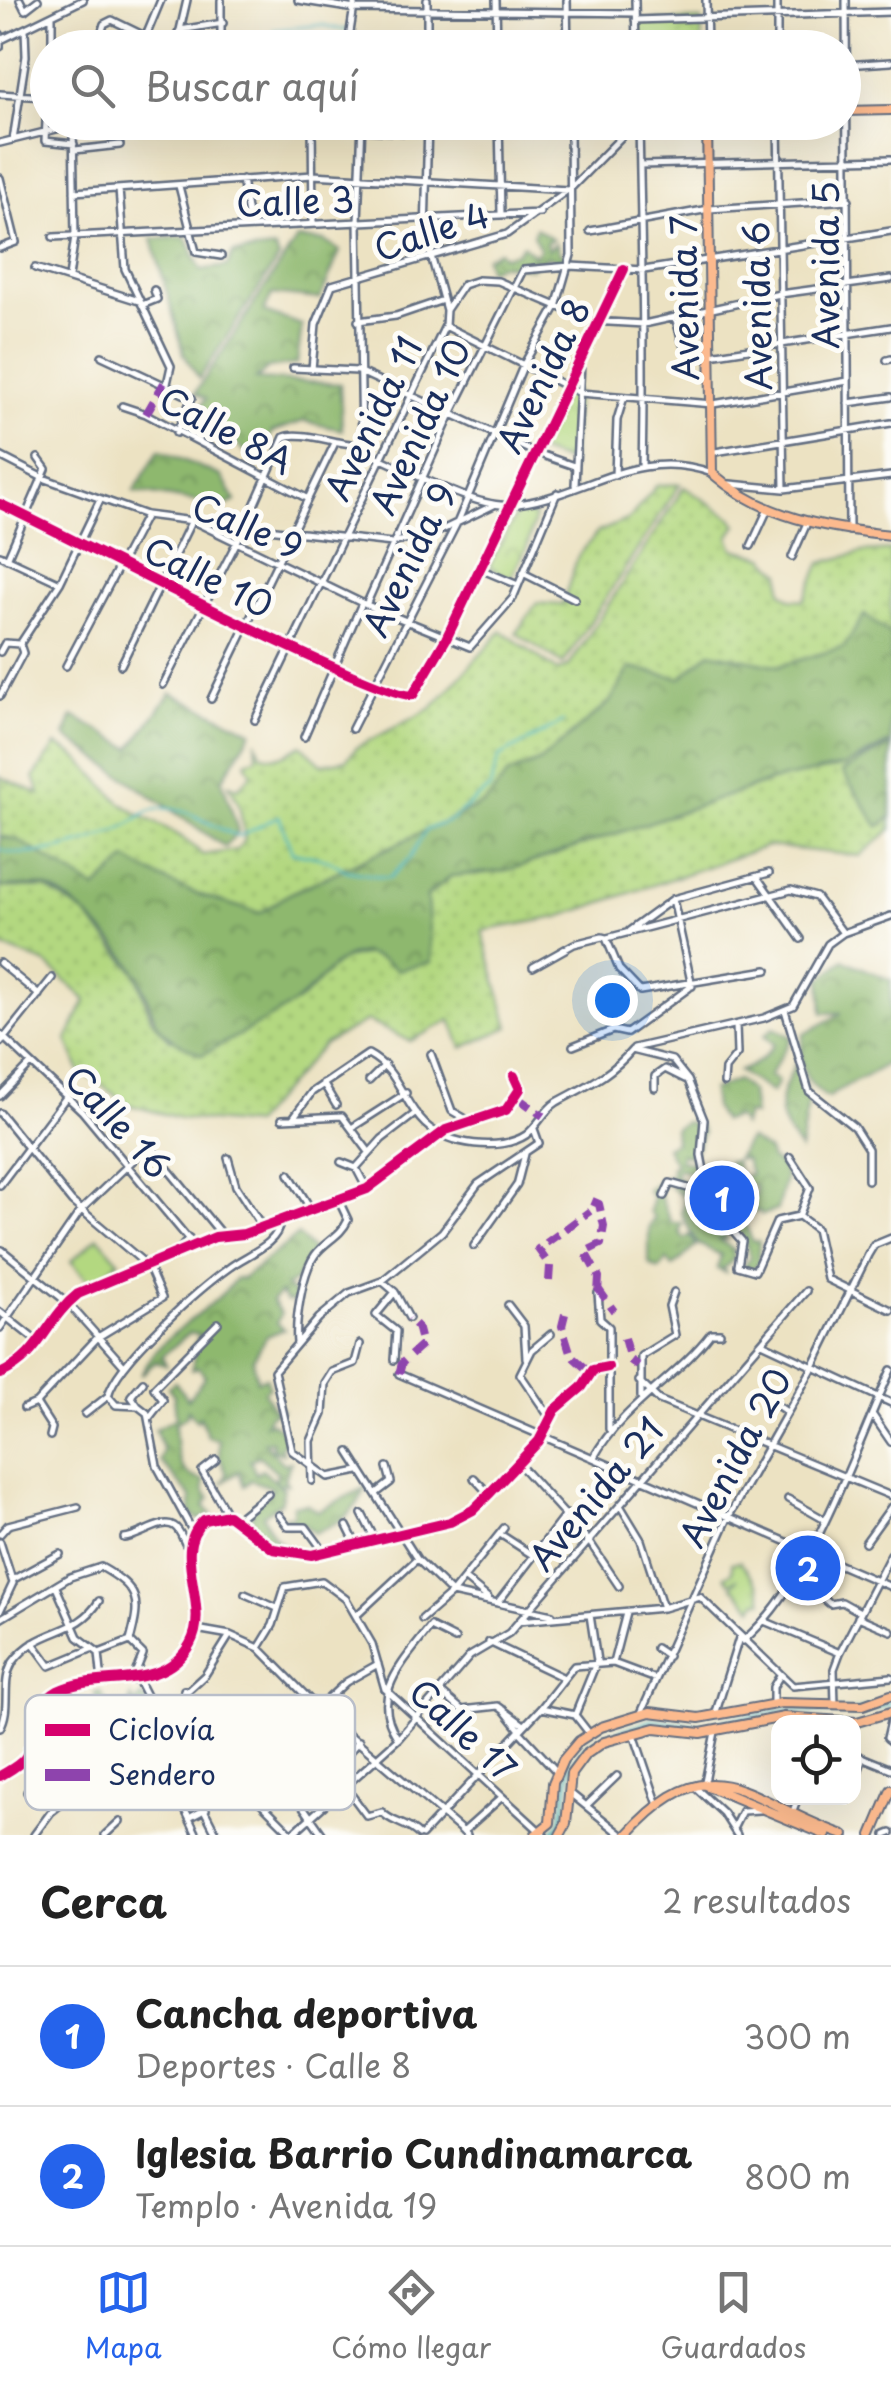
<!DOCTYPE html>
<html lang="es">
<head>
<meta charset="utf-8">
<style>
  :root { --surface:#fff; --page:#f6f6f6; --text:#222; --muted:#767676; --line:#e0e0e0; --accent:#2563eb }
  body { margin:0; font-family:"Playpen Sans",sans-serif; background:var(--page); color:var(--text) }
  .controls { position:absolute; right:30px; bottom:30px; display:grid; overflow:hidden; border-radius:20px; box-shadow:0 10px 40px #0002 }
  .controls button { width:90px; height:90px; display:grid; place-items:center; padding:0; border:0; border-bottom:2px solid var(--line); background:var(--surface); color:var(--text); font:50px sans-serif }
  .you { position:absolute; left:612px; top:1000px; width:35px; height:35px; margin:-25px; border:8px solid #fff; border-radius:50%; background:#1a73e8; box-shadow:0 0 0 15px #1a73e833 }
  .badge { display:grid; place-items:center; width:65px; height:65px; border-radius:50%; background:var(--accent); color:#fff; font-size:32px; font-weight:700 }
  .pin { position:absolute; translate:-50% -50%; border:5px solid #fff; box-shadow:0 2px 10px #0006 }
  .list { margin:0; padding:0; list-style:none }
  h2 { display:flex; justify-content:space-between; align-items:center; height:130px; margin:0; padding:0 40px; font-size:42px }
  h2 small { font-size:32px; font-weight:400; color:var(--muted) }
  .list li { display:grid; grid-template-columns:65px 1fr auto; gap:30px; align-items:center; box-sizing:border-box; height:140px; padding:0 40px; border-top:2px solid var(--line) }
  .list b { display:block; font-size:38px; white-space:nowrap }
  .list p { margin:0; font-size:32px; white-space:nowrap; color:var(--muted) }
  .list em { font-size:32px; font-style:normal; color:var(--muted) }
  .icon { flex:none; width:55px; height:55px; fill:none; stroke:currentColor; stroke-width:2; stroke-linecap:round; stroke-linejoin:round }
  .map { position:relative; flex:none; width:891px; height:1835px; overflow:hidden }
  .search { position:absolute; background:var(--surface); box-shadow:0 10px 40px #0002; left:30px; right:30px; top:30px; height:110px; display:flex; align-items:center; gap:25px; box-sizing:border-box; padding:0 35px; border-radius:55px; color:var(--muted); font-size:38px }
  .sheet { height:410px; background:var(--surface) }
  nav { display:flex; justify-content:space-around; align-items:center; box-sizing:border-box; height:140px; border-top:2px solid var(--line); background:var(--surface); font-size:28px; color:var(--muted) }
  nav a { display:grid; justify-items:center; gap:5px }
  nav .on { color:var(--accent) }
  .map>svg:first-child { display:block }
  .grass { fill:url(#grass-dots); stroke:#67846f; stroke-width:2.5 }
  .forest { fill:url(#forest-crowns); stroke:#547466; stroke-width:2.5 }
  .park { fill:url(#park-crowns); stroke:#67846f; stroke-width:2.5 }
  .garden { fill:#b3d880; stroke:#67846f; stroke-width:2.5 }
  .lines { fill:none; stroke-linecap:round; stroke-linejoin:round }
  .stream { stroke:#46b6bd; stroke-width:2.5 }
  .canal { stroke:#46b6bd; stroke-width:5 }
  .minor-casing { stroke:#646e81; stroke-width:10 }
  .major-casing { stroke:#646e81; stroke-width:12 }
  .minor { stroke:#fff; stroke-width:5 }
  .major { stroke:#fcba8e; stroke-width:8 }
  .quiet { stroke:#8e44ad; stroke-width:8; stroke-dasharray:15 8; stroke-linecap:butt }
  .cycleway-casing { stroke:#fdfcf7; stroke-width:16 }
  .cycleway { stroke:#d6006c; stroke-width:10 }
  .labels { text-anchor:middle; dominant-baseline:central; stroke-width:10; stroke-linejoin:round; paint-order:stroke }
  .street-label { font-size:35px; fill:#1b2f5e; stroke:#fdfcf7 }
  .key { fill:#fdfcf7; stroke:#b9bec9; stroke-width:2.5 }
  .key-label { font-size:28px; fill:#1b2f5e }
</style>
</head>
<body>
<div class="map">
<svg width="891" height="1835" viewBox="0 0 891 1835">
  <defs>
    <pattern id="grass-dots" width="8" height="8" patternUnits="userSpaceOnUse" patternTransform="scale(2.5)"><rect width="8" height="8" fill="#b3d880"/><path d="M2 2h.1M6 6h.1" fill="none" stroke="#99ba71" stroke-width="1.8" stroke-linecap="round"/></pattern>
    <pattern id="forest-crowns" width="20" height="18" patternUnits="userSpaceOnUse" patternTransform="scale(2.5)"><rect width="20" height="18" fill="#8eb86e"/><path d="M2 6a3 3 0 1 1 6 0M12 15a3 3 0 1 1 6 0" fill="none" stroke="#73965e"/></pattern>
    <pattern id="park-crowns" width="20" height="18" patternUnits="userSpaceOnUse" patternTransform="scale(2.5)"><rect width="20" height="18" fill="#b3d880"/><path d="M2 6a3 3 0 1 1 6 0M12 15a3 3 0 1 1 6 0" fill="none" stroke="#99ba71"/></pattern>
  </defs>
  <rect width="100%" height="100%" fill="#fdfcf7"/>
  <filter id="ink" filterUnits="userSpaceOnUse"><feTurbulence type="fractalNoise" baseFrequency=".01" numOctaves="2"/><feDisplacementMap in="SourceGraphic" scale="20" xChannelSelector="R" yChannelSelector="G"/><feConvolveMatrix kernelMatrix="1 2 1 2 8 2 1 2 1" color-interpolation-filters="sRGB"/></filter>
  <filter id="wash" filterUnits="userSpaceOnUse"><feTurbulence type="fractalNoise" baseFrequency=".0048" numOctaves="4" result="noise"/><feDisplacementMap in="SourceGraphic" scale="40" xChannelSelector="R" yChannelSelector="G"/><feGaussianBlur stdDeviation="2.25" result="paint"/><feColorMatrix in="noise" values="0 0 0 0 0 0 0 0 0 0 0 0 0 0 0 0 0 1.4 0 .05"/><feComposite in="paint" operator="in"/></filter>
  <g filter="url(#wash)">
    <rect width="100%" height="100%" fill="#ece2c2"/>
    <path class="grass" d="M680,484L563,664L516,633L537,603L562,605L578,556L598,532L629,519L657,485Z
      M684,487L732,518L737,525L729,537L734,549L765,557L781,573L782,592L791,599L804,600L821,563L863,552L891,550V635L865,615L845,647L779,666L710,652L681,679L630,668L610,702L539,762L508,774L485,803L289,894L260,913C213,900 168,887 127,860L97,890L18,840L0,836V777L40,794L34,777L56,745C81,755 97,779 116,798C141,822 179,827 202,855L237,850L245,839L239,804L229,785L238,788L252,774L246,762L257,757L256,740L261,754C278,761 286,754 301,745L322,764L346,760L357,747L432,708L502,631L558,671L569,666Z
      M891,742L843,772L879,826L891,817V830L860,856L768,846L559,917L482,931L509,1027L462,1048L451,1020L410,1041L367,1021L324,1044L252,1125L179,1118L130,1105L79,1070L67,1040L86,1000L47,964L0,946V887L46,888L83,912L136,973L151,1018L170,1040C207,1030 260,1021 293,1004C328,985 317,955 377,954L427,896L451,876L506,871L771,781L844,766Z"/>
    <path class="forest" d="M536,228L553,239L546,242L548,250L556,243L560,254H568L567,264H557L554,258L546,256L544,261L529,260L532,268L500,264L488,270L485,257L499,251L503,256L516,253L523,245L534,255L540,249L533,235Z
      M186,237L201,270L227,266L233,253L275,249L279,258L199,379L184,354L152,239Z
      M297,239L324,241L340,251L320,299L272,294L264,312L302,325L297,364L268,368L256,379L340,384L342,430L304,421L272,432L260,464L197,410L206,399L195,393Z
      M159,450L221,476L236,501L224,506L134,491Z
      M864,615L891,635V742L844,766L771,781L506,871L451,876L427,896L431,962L397,970C343,927 329,982 290,1006C261,1024 231,1039 202,1055C142,1027 162,1023 137,974C123,949 74,898 47,888C34,884 14,887 0,887V836L18,840L96,889L127,859C168,887 213,900 260,913L289,894L485,803L508,774L539,762L610,702L630,668L681,678L710,652L779,666L844,647Z
      M171,693L252,731L222,780L238,831L225,847L65,736L73,716L131,748Z
      M891,745V817L879,827L842,772Z
      M844,960L891,980V1059C873,1077 850,1080 828,1098C804,1083 796,1062 804,1034L842,1013H823L821,979Z
      M773,1028L792,1037L769,1076L778,1081L772,1093L738,1071C753,1067 766,1057 774,1044L764,1036Z
      M795,1064L809,1096L800,1150C773,1111 776,1105 795,1064Z
      M737,1080L751,1092L754,1115L747,1114L742,1126L737,1117L722,1121L714,1109L712,1090Z
      M685,1122L699,1124L703,1132L693,1156L681,1154L680,1160L695,1163L692,1172L677,1169L675,1176L683,1181L680,1191L696,1197L689,1208L692,1216L700,1215L696,1205L703,1197L709,1217L722,1226L727,1239H719L733,1250L734,1259L723,1269L727,1273L717,1269L721,1255L698,1244L681,1213L685,1198L670,1187L675,1182L665,1177L672,1174L670,1167L675,1164L666,1147L675,1142L674,1129Z
      M749,1139L768,1151L771,1160L783,1167L785,1179L777,1210L762,1215L759,1211L744,1215L745,1205L756,1195L755,1186L740,1182L732,1194L725,1180L731,1174L728,1161H735L739,1178L750,1174L745,1159H736Z
      M661,1180L664,1184L658,1191L671,1223H682L679,1231L684,1239L690,1235L696,1246L673,1267L667,1260L659,1269L649,1264V1227L654,1218L649,1211L653,1198L647,1189Z
      M734,1205L733,1216L743,1218L752,1241L759,1242L758,1264L751,1270L743,1266L751,1258L742,1235L724,1218Z
      M298,1235L313,1251L296,1280L286,1286L295,1294V1302L286,1301L280,1293L272,1301L281,1314L277,1323L284,1329L267,1336L253,1359L257,1381L266,1377L269,1387L264,1391L274,1410L283,1409L270,1415L265,1424L270,1422L283,1430L287,1442L280,1446L283,1453L274,1450L271,1441L264,1442L284,1464L291,1462L284,1479L288,1484H278L275,1478L278,1473L259,1456L250,1460L256,1474L262,1469L284,1489L280,1503L263,1515L273,1536L289,1550L279,1549L250,1522L254,1508L273,1488L251,1480L244,1486L239,1472L223,1482L227,1474L219,1456V1440L208,1437L200,1416L197,1421L188,1410L186,1417L175,1423C176,1447 175,1477 204,1480V1491L210,1498L204,1506L212,1514L198,1520L191,1513V1497L160,1461L163,1450L155,1429L176,1418L174,1395L168,1387L175,1382L188,1399L205,1377L199,1367L192,1370L195,1355L191,1350L200,1335L189,1333L162,1356L166,1365L155,1362L141,1375C160,1331 209,1315 236,1278L242,1279Z
      M366,1487C355,1515 341,1522 314,1533L304,1524L287,1526L285,1516L293,1517V1505L307,1504L318,1511Z
      M100,1692L107,1704L129,1705L131,1697L134,1704L143,1696L178,1750L177,1756L173,1758L169,1750L136,1740L124,1730L104,1737L107,1745L102,1748L112,1763L106,1764L97,1754L103,1778H90L95,1773L90,1764L82,1770L72,1763L65,1745L74,1740L64,1719L68,1715L83,1719L103,1708L96,1702L95,1693Z"/>
    <path class="park" d="M701,20L702,47H640L637,21Z
      M566,387L576,393L571,463L536,451Z
      M517,512L535,516L527,547L510,579L489,566Z
      M740,1561L759,1585L763,1601H757L753,1607L732,1586L738,1578L730,1582L725,1576L732,1572V1563Z"/>
    <path class="garden" d="M98,1237L119,1261L92,1285L71,1261Z"/>
    <g class="lines">
      <path class="stream" d="M274,30L321,25L347,30
        M0,849C28,863 98,840 126,826C135,821 144,812 153,810C185,801 212,830 240,836L279,816L292,852L329,860L347,871L389,878L410,858L426,830L451,820L490,788L499,757L563,722"/>
      <path class="canal" d="M552,1835L562,1821L570,1768L585,1747L603,1737L655,1720L699,1726L784,1710L852,1713L891,1704"/>
    </g>
  </g>
  <g filter="url(#ink)">
    <g class="lines">
      <g class="minor-casing">
        <path id="minor" d="M20,0L25,10L38,0
          M298,0L355,9L635,13
          M427,0V48
          M496,0L497,48
          M567,0L568,48
          M635,0L636,48
          M706,0L707,48
          M846,0L849,531
          M52,16V48
          M635,20L891,12
          M180,30L187,0
          M350,32L355,0
          M0,34V47
          M146,36L161,0
          M1,40L83,0
          M72,48L76,43L95,48
          M97,48L104,24L112,20L151,39
          M170,48L180,30L223,23
          M221,48V0
          M777,48V0
          M844,65L891,62
          M48,81L45,141L74,144
          M0,94L45,97
          M312,122L313,223
          M362,122L358,222L362,445
          M499,122L501,213
          M639,122C641,237 645,351 642,467
          M778,122L784,489
          M276,124L428,134
          M192,130L194,122
          M13,140L26,56L25,29
          M0,143L85,122
          M75,150L120,145
          M640,165L891,159
          M0,178L16,242L0,248
          M242,179L250,227
          M179,186L196,252L221,256
          M119,189L125,269L171,366L167,384
          M74,192L313,175L568,190
          M590,231L709,209L849,200
          M53,237L540,213
          M35,268L139,301
          M69,277L75,236L73,126
          M142,305L157,299L154,290
          M446,310L463,285L478,280L498,281L592,321L644,324L780,294L891,279
          M675,317L683,344
          M358,321L396,316L440,301
          M445,326L580,393L713,404L848,381
          M710,355L891,327
          M102,356L192,398L176,433
          M887,360L891,359
          M293,368L358,371L534,452L574,466
          M312,369L316,324L332,285L507,234L572,187L636,122
          M848,403L891,397
          M122,406L146,414L308,499
          M362,445L379,458C412,472 475,508 509,505C582,499 634,445 712,473
          M715,452L891,423
          M0,456L43,478L146,515L193,521L362,603L470,647L513,598L557,493
          M615,475L617,420L624,397
          M730,484L784,489L891,476
          M575,485L581,363
          M0,504C53,528 385,703 413,695L446,639L624,269
          M196,521L392,543L440,531L494,505
          M751,546L768,509
          M0,555L60,583
          M792,557L807,523
          M7,559L46,469L38,458
          M480,569L518,585
          M523,573L575,599
          M366,605L452,412L523,270L570,266L644,270L891,231
          M20,644L60,583L100,500
          M0,652L5,643L20,644
          M121,665L192,520
          M66,666L146,515
          M163,685L245,526L284,437C300,430 339,445 362,445
          M0,696L23,653L20,644
          M211,699L334,445
          M255,720L445,326L446,310L425,234L428,122
          M352,729L458,521L524,364L556,307L571,255L570,122
          M304,737L362,603
          M757,877L801,939
          M673,899L692,986
          M629,931L673,899L769,873
          M607,938L791,890L816,897L843,933
          M0,963L39,995
          M533,967L574,944L602,937L606,938L619,969L640,991L767,970
          M785,1010L809,1091L854,1127L868,1149V1180
          M627,1033L689,988
          M0,1034L82,1111L195,1247
          M0,1043L52,978
          M573,1046L613,1030L627,1033
          M634,1048L764,1018L793,1006L828,944L843,933L891,916
          M632,1050L672,1060L688,1080L704,1120L701,1155L711,1206L742,1241L738,1266L755,1271L777,1221L799,1216L816,1229L827,1279L891,1310
          M431,1054L452,1111L473,1123
          M369,1081L385,1065
          M323,1083L336,1105
          M724,1083L725,1069L737,1054L736,1025
          M655,1088V1076L665,1069L685,1079
          M0,1096L31,1064
          M0,1113L72,1202L148,1266L162,1298L98,1337L36,1403
          M293,1118L312,1092L368,1054C400,1071 401,1101 425,1124C447,1145 501,1152 526,1135C538,1126 544,1110 557,1102C586,1086 610,1076 632,1050
          M282,1119L342,1116L369,1152
          M353,1127L406,1093
          M790,1157L810,1188L799,1216
          M228,1158L236,1186L263,1228
          M341,1162L356,1168L367,1189
          M356,1168L382,1139L416,1113
          M289,1174L312,1211
          M0,1185L67,1096
          M664,1196L670,1183L709,1194
          M474,1246L517,1185L525,1154
          M2,1250L68,1303L124,1366
          M171,1258L189,1239
          M382,1281L395,1292L409,1318
          M598,1293L600,1319L609,1327V1429
          M508,1305L524,1326L526,1358
          M0,1312L39,1343
          M0,1328L81,1210L144,1150L154,1152L222,1235
          M297,1343C295,1321 302,1273 315,1255C325,1241 341,1236 348,1220L339,1201
          M762,1343L891,1403
          M394,1360L396,1331L376,1315L395,1292
          M0,1374C42,1355 45,1320 78,1294L215,1237L244,1234L367,1189L446,1130L506,1110L520,1089L514,1076
          M399,1374L891,1587
          M639,1381L659,1400L891,1496
          M757,1392L787,1412
          M108,1396C116,1362 199,1289 230,1267C247,1254 278,1245 280,1222
          M108,1396L116,1405L138,1406L147,1413L157,1466L193,1532
          M641,1397V1356L675,1335L669,1306L674,1292
          M36,1403L52,1428L50,1436
          M138,1406L131,1396L143,1382
          M24,1408L36,1403
          M85,1414L108,1396
          M872,1414L891,1442
          M149,1418L163,1400L154,1388L218,1323
          M550,1418L520,1374L532,1350L551,1334
          M349,1452L417,1559L452,1593L552,1615
          M594,1457C622,1406 676,1379 711,1333H720
          M216,1460L202,1471L228,1515
          M518,1463L589,1541L619,1586
          M359,1471L328,1477L292,1451L274,1371L319,1318L349,1293L382,1281L442,1232L478,1184L539,1143L534,1129
          M474,1478L489,1494
          M312,1481L311,1441L323,1414L325,1383L332,1372L355,1363L360,1344
          M378,1492L391,1482L387,1467
          M788,1499L825,1520
          M621,1507L641,1540L663,1608
          M362,1514L376,1541
          M279,1515L288,1527H306L325,1553
          M238,1518L268,1494
          M347,1526L357,1546
          M0,1534L8,1525L78,1507
          M500,1534L534,1556
          M124,1538C139,1537 162,1518 174,1526C181,1530 183,1542 188,1548
          M0,1542L13,1583L0,1611
          M865,1543L891,1507
          M795,1573L830,1604L842,1602L860,1612
          M464,1578L488,1598
          M12,1580L60,1554
          M56,1587L78,1637L99,1653L102,1682
          M245,1594L277,1608
          M499,1601L566,1514
          M356,1616L417,1559
          M858,1617L891,1631
          M0,1619L70,1577L101,1567C140,1589 141,1600 130,1641L143,1654L132,1681
          M422,1619L452,1593L504,1528
          M519,1621L663,1608L700,1597L793,1686L891,1677
          M764,1621L840,1653
          M431,1627L455,1639
          M196,1629L230,1635L259,1648L318,1708L467,1835
          M743,1641C811,1584 854,1451 891,1370
          M489,1642L562,1677
          M33,1643L50,1666L91,1649
          M259,1648L273,1625L285,1587L322,1581L346,1599L372,1644L385,1689L544,1835
          M656,1648L668,1656
          M99,1653L130,1641
          M613,1663L626,1613
          M138,1680L217,1835
          M184,1690L192,1702
          M441,1692L462,1710L498,1706L524,1725
          M172,1701L199,1741L293,1835
          M773,1704V1687L779,1677
          M835,1705L834,1669L840,1653L891,1554
          M44,1708C49,1733 63,1771 77,1792
          M318,1708L346,1682L378,1664
          M541,1708L575,1715
          M504,1710L520,1730
          M641,1713L729,1516L812,1369L868,1255L874,1245L891,1238
          M234,1715L251,1743
          M575,1715L597,1661L590,1615
          M575,1715L589,1733
          M715,1715L739,1638
          M159,1717L205,1675L230,1635
          M891,1721L887,1738L891,1741
          M0,1728C12,1707 0,1683 13,1662C41,1625 76,1638 99,1601
          M519,1731L557,1772
          M634,1734L657,1802
          M398,1739C368,1694 403,1663 431,1626
          M199,1741L241,1711
          M310,1743L285,1781L323,1835
          M154,1745L197,1835
          M854,1754L891,1769
          M0,1776C8,1771 19,1766 25,1758C40,1738 32,1705 58,1691C99,1670 162,1694 190,1644C212,1606 169,1552 204,1520L228,1515L273,1549L312,1555L450,1522L473,1510L489,1494L539,1441L555,1410L582,1387L593,1370L608,1367
          M313,1780L321,1793
          M705,1782L715,1732
          M854,1783L863,1758
          M195,1785L305,1695
          M197,1789L308,1698
          M347,1789L367,1816L382,1812C391,1823 406,1822 419,1835
          M697,1789L723,1813L737,1835
          M27,1792L62,1769
          M294,1793L341,1760L359,1741
          M570,1793L622,1835
          M587,1805L617,1776
          M792,1814L798,1798
          M189,1818L206,1809
          M734,1827L742,1811L760,1810
          M463,1832L501,1798
          M34,1835L51,1812L106,1768L136,1759L152,1793
          M105,1835L120,1821
          M291,1835L398,1739L470,1656L509,1633L806,1291
          M422,1835L541,1708L574,1666L613,1663L656,1679
          M886,1835L891,1833"/>
      </g>
      <g class="major-casing">
        <path id="major" d="M844,111L891,110
          M707,122L712,473C763,518 825,528 891,535
          M705,1785L826,1835
          M535,1835L550,1823L553,1783L563,1760L579,1741L601,1727L650,1712L699,1718L781,1703L863,1705L891,1695
          M560,1835L566,1824L571,1774L585,1755L604,1742L655,1728L701,1733L784,1717L857,1722L891,1712
          M627,1835C714,1739 746,1802 844,1835
          M872,1835L891,1790"/>
      </g>
      <use href="#minor" class="minor"/>
      <use href="#major" class="major"/>
      <path class="quiet" d="M146,414L164,383
        M518,1098L543,1116
        M592,1201L599,1204L604,1226L601,1244L585,1252L599,1277L598,1293
        M549,1281L550,1266L538,1249L590,1211
        M597,1287L614,1311
        M565,1314L562,1326L571,1355L591,1373
        M624,1338L630,1360L638,1366
        M399,1374L402,1363L422,1345L417,1326L409,1318"/>
      <g class="cycleway-casing">
        <path id="cycleway" d="M0,504C53,528 385,703 413,695L446,639L624,269
          M0,1374C42,1355 45,1320 78,1294L215,1237L244,1234L367,1189L446,1130L506,1110L520,1089L514,1076
          M0,1776C8,1771 19,1766 25,1758C40,1738 32,1705 58,1691C99,1670 162,1694 190,1644C212,1606 169,1552 204,1520L228,1515L273,1549L312,1555L450,1522L473,1510L489,1494L539,1441L555,1410L582,1387L593,1370L608,1367"/>
      </g>
      <use href="#cycleway" class="cycleway"/>
    </g>
  </g>
  <g class="labels">
    <g class="street-label">
      <text transform="translate(295 200) rotate(-2)">Calle 3</text>
      <text transform="translate(431 230) rotate(-18)">Calle 4</text>
      <text transform="translate(824 265) rotate(-90)">Avenida 5</text>
      <text transform="translate(683 298) rotate(-91)">Avenida 7</text>
      <text transform="translate(756 306) rotate(-91)">Avenida 6</text>
      <text transform="translate(542 375) rotate(-64)">Avenida 8</text>
      <text transform="translate(372 418) rotate(-64)">Avenida 11</text>
      <text transform="translate(419 426) rotate(-65)">Avenida 10</text>
      <text transform="translate(227 429) rotate(28)">Calle 8A</text>
      <text transform="translate(248 525) rotate(23)">Calle 9</text>
      <text transform="translate(408 559) rotate(-64)">Avenida 9</text>
      <text transform="translate(209 576) rotate(26)">Calle 10</text>
      <text transform="translate(119 1121) rotate(48)">Calle 16</text>
      <text transform="translate(734 1457) rotate(-62)">Avenida 20</text>
      <text transform="translate(595 1493) rotate(-50)">Avenida 21</text>
      <text transform="translate(464 1729) rotate(43)">Calle 17</text>
    </g>
  </g>
  <rect x="25" y="1695" width="330" height="115" rx="15" class="key"/>
  <rect x="45" y="1724" width="45" height="12" fill="#d6006c"/>
  <rect x="45" y="1769" width="45" height="12" fill="#8e44ad"/>
  <g class="key-label">
    <text x="108" y="1740">Ciclovía</text>
    <text x="108" y="1785">Sendero</text>
  </g>
</svg>
<div class="controls">
<button><svg class="icon" aria-label="locate" viewBox="0 0 24 24"><circle cx="12" cy="12" r="6"/><path d="M12 2v4M12 18v4M2 12h4M18 12h4"/></svg></button>
</div>
<div class="you"></div>
<div class="pin badge" style="left:722px;top:1198px">1</div>
<div class="pin badge" style="left:808px;top:1568px">2</div>
<div class="search"><svg class="icon" aria-label="search" viewBox="0 0 24 24"><circle cx="10" cy="10" r="6"/><path d="M15 15l6 6"/></svg>Buscar aquí</div>
</div>
<section class="sheet">
<h2>Cerca<small>2 resultados</small></h2>
<ul class="list">
<li><span class="badge">1</span><div><b>Cancha deportiva</b><p>Deportes · Calle 8</p></div><em>300 m</em></li>
<li><span class="badge">2</span><div><b>Iglesia Barrio Cundinamarca</b><p>Templo · Avenida 19</p></div><em>800 m</em></li>
</ul>
</section>
<nav>
<a class="on"><svg class="icon" aria-label="map" viewBox="0 0 24 24"><path d="M3 6l6-2 6 2 6-2v14l-6 2-6-2-6 2zM9 4v14M15 6v14"/></svg>Mapa</a>
<a><svg class="icon" aria-label="directions" viewBox="0 0 24 24"><path d="M12 3l9 9-9 9-9-9zM9 14v-3h6M13 9l2 2-2 2"/></svg>Cómo llegar</a>
<a><svg class="icon" aria-label="saved" viewBox="0 0 24 24"><path d="M7 4h10v16l-5-4-5 4z"/></svg>Guardados</a>
</nav>
</body>
</html>
